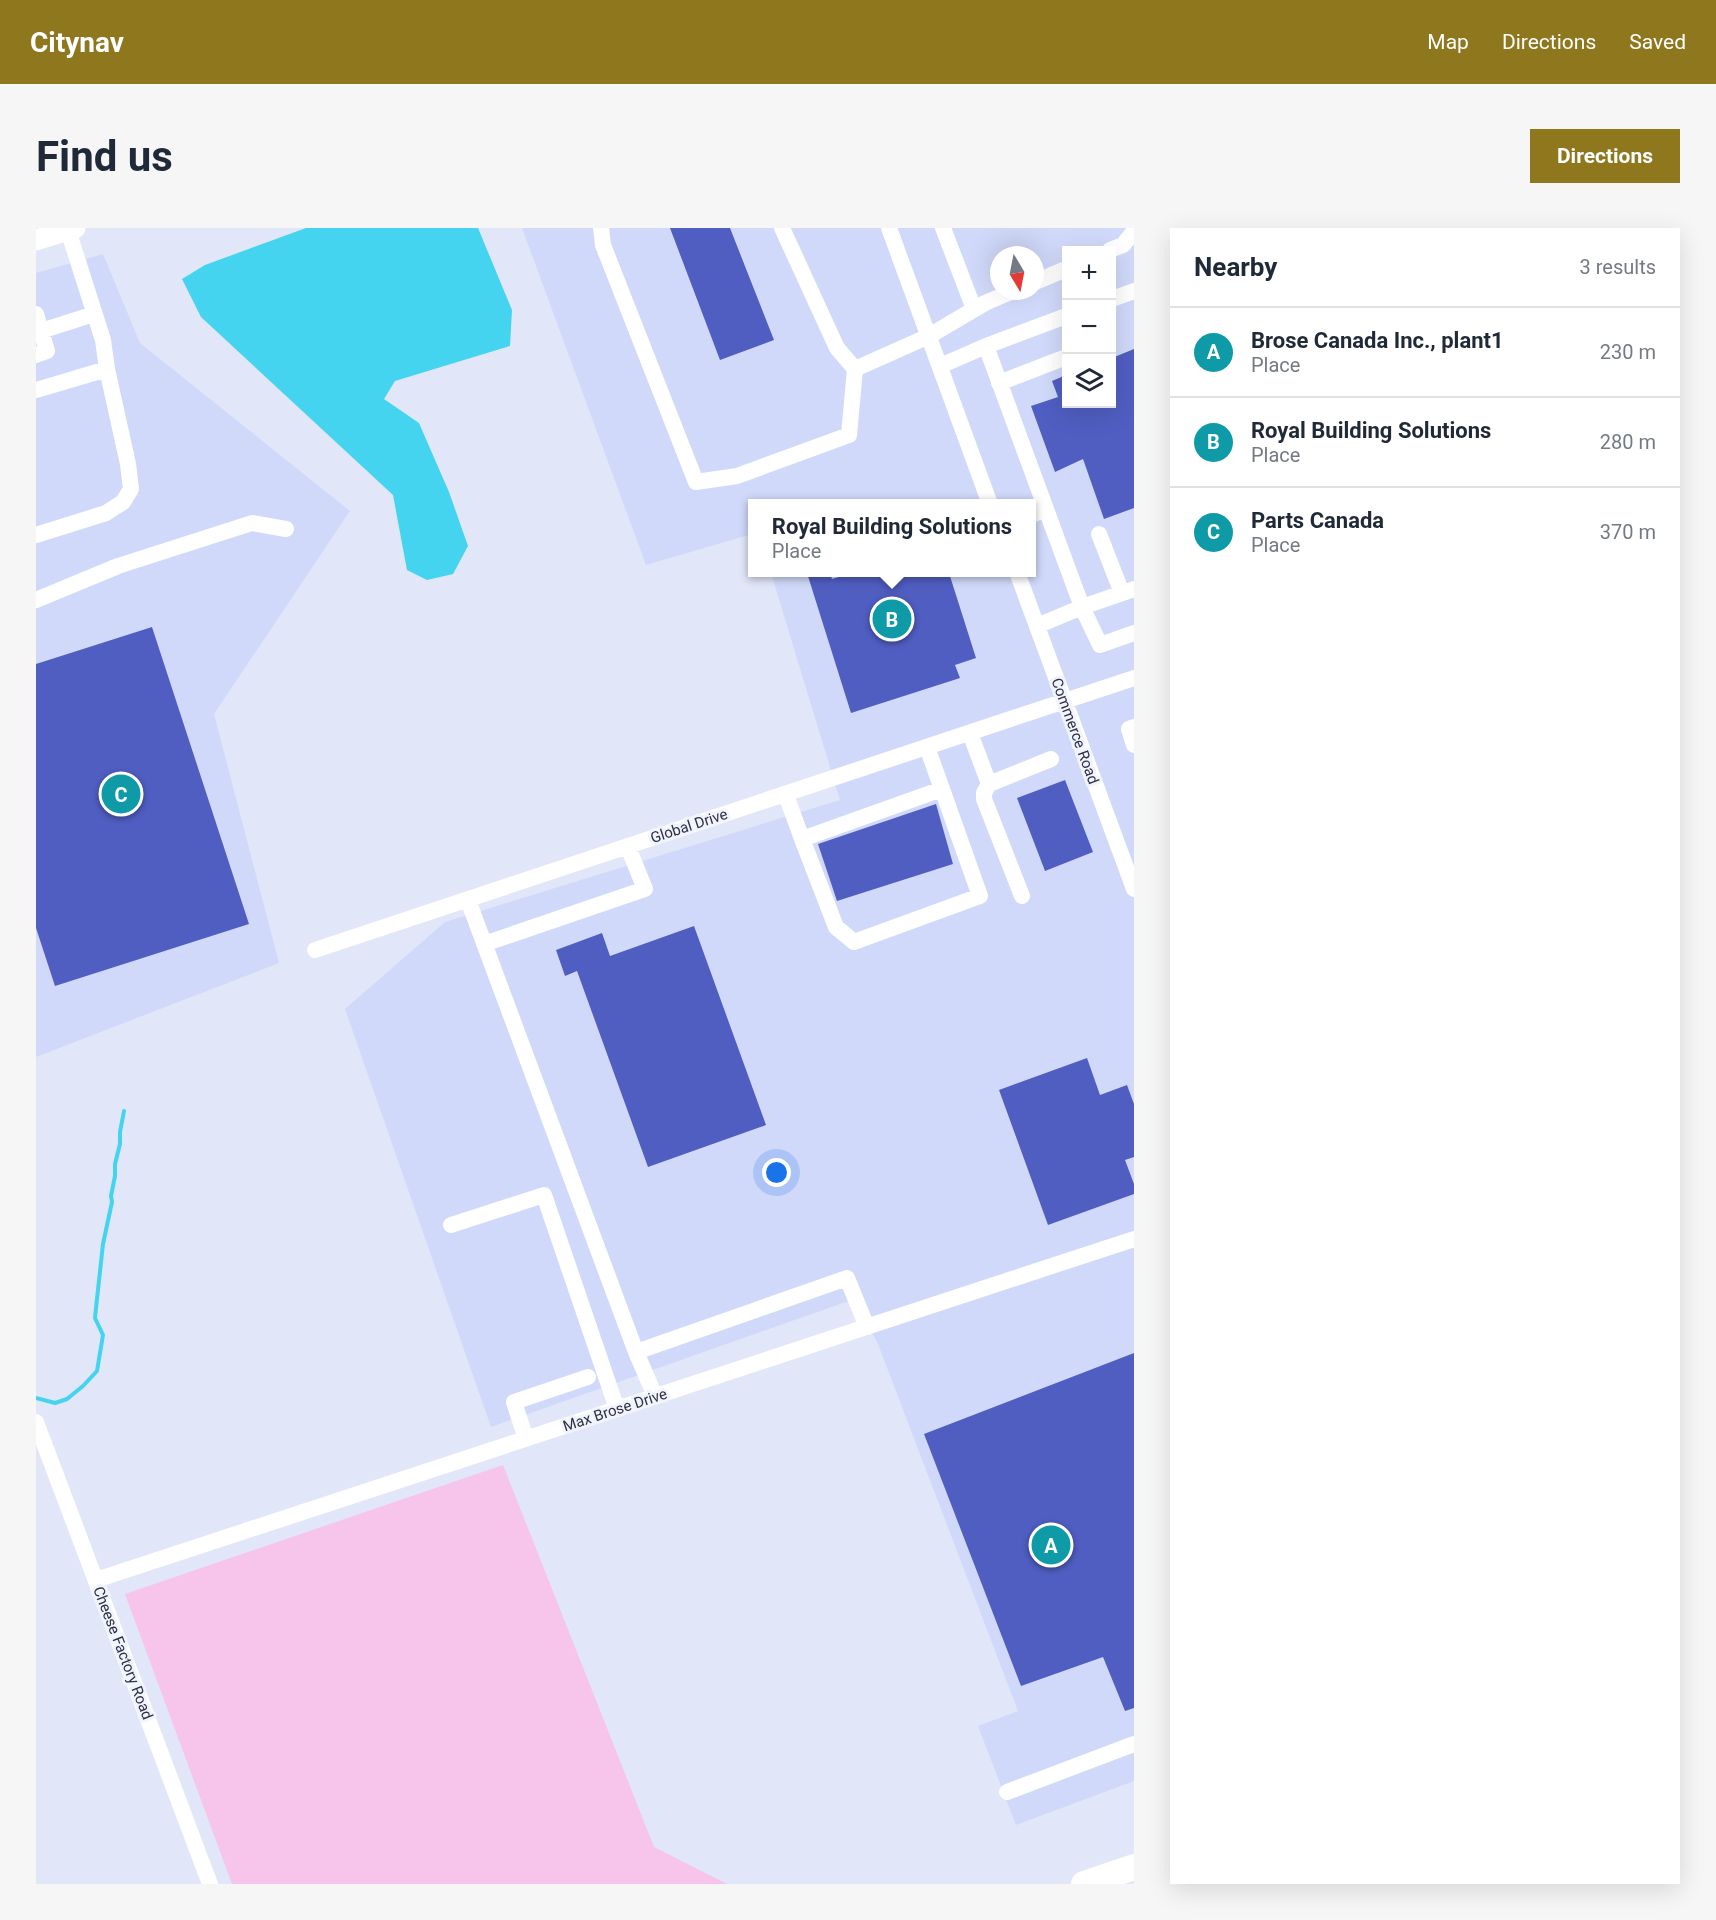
<!DOCTYPE html>
<html lang="en">
<head>
<meta charset="utf-8">
<style>
  :root { --surface:#fff; --page:#f6f6f7; --text:#1f2937; --muted:#747a83; --line:#e0e1e3; --accent:#8f771d }
  body { margin:0; font-family:Roboto,sans-serif; background:var(--page); color:var(--text) }
  .controls { position:absolute; right:18px; top:18px; display:grid; overflow:hidden; border-radius:0px; box-shadow:0 6px 24px #0002 }
  .controls button { width:54px; height:54px; display:grid; place-items:center; padding:0; border:0; border-bottom:2px solid var(--line); background:var(--surface); color:var(--text); font:30px sans-serif }
  .compass { position:absolute; left:954px; top:18px; width:54px; height:54px; border-radius:50%; background:var(--surface); box-shadow:0 6px 24px #0002; rotate:170deg }
  .you { position:absolute; left:741px; top:945px; width:21px; height:21px; margin:-15px; border:4px solid #fff; border-radius:50%; background:#1a73e8; box-shadow:0 0 0 9px #1a73e833 }
  .badge { display:grid; place-items:center; width:39px; height:39px; border-radius:50%; background:var(--accent); color:#fff; font-size:20px; font-weight:700 }
  .pin { position:absolute; translate:-50% -50%; border:3px solid #fff; box-shadow:0 2px 6px #0006 }
  .popup { position:absolute; left:712px; top:271px; width:288px; height:78px; box-sizing:border-box; display:grid; place-content:center; border-radius:0px; background:var(--surface); filter:drop-shadow(0 2px 4px #0005); font-size:20px; white-space:nowrap; color:var(--muted) }
  .popup b { font-size:22px; color:var(--text) }
  .popup::after { content:''; position:absolute; left:50%; top:100%; margin-left:-12px; border:12px solid transparent; border-top-color:var(--surface) }
  .list { margin:0; padding:0; list-style:none }
  h2 { display:flex; justify-content:space-between; align-items:center; height:78px; margin:0; padding:0 24px; font-size:26px }
  h2 small { font-size:20px; font-weight:400; color:var(--muted) }
  .list li { display:grid; grid-template-columns:39px 1fr auto; gap:18px; align-items:center; box-sizing:border-box; height:90px; padding:0 24px; border-top:2px solid var(--line) }
  .list b { display:block; font-size:22px; white-space:nowrap }
  .list p { margin:0; font-size:20px; white-space:nowrap; color:var(--muted) }
  .list em { font-size:20px; font-style:normal; color:var(--muted) }
  .icon { flex:none; width:33px; height:33px; fill:none; stroke:currentColor; stroke-width:2; stroke-linecap:round; stroke-linejoin:round }
  .map { position:relative; flex:none; width:1098px; height:1656px; overflow:hidden; border-radius:0px }
  header { display:flex; align-items:center; gap:36px; box-sizing:border-box; height:84px; padding:0 30px; background:var(--accent); color:#fff }
  header strong { font-size:28px }
  nav { display:flex; gap:33px; margin-inline-start:auto; font-size:21px }
  .intro { display:flex; align-items:center; justify-content:space-between; box-sizing:border-box; height:144px; padding:0 36px }
  h1 { margin:0; font-size:42px }
  .button { padding:15px 27px; border-radius:0px; background:var(--accent); color:#fff; font-size:21px; font-weight:700 }
  main { display:flex; gap:36px; padding:0 36px }
  aside { flex:1; background:var(--surface); border-radius:0px; box-shadow:0 6px 24px #0002 }
  .map>svg:first-child { display:block }
  .built { fill:#d0d9f9; fill-rule:evenodd }
  .green { fill:#f7c4ec }
  .water { fill:#44d4f0 }
  .lines { fill:none; stroke-linecap:round; stroke-linejoin:round }
  .stream { stroke:#44d4f0; stroke-width:4 }
  .building { fill:#505ec2 }
  .minor { stroke:#fff; stroke-width:16 }
  .major { stroke:#fff; stroke-width:21 }
  .highway { stroke:#fff; stroke-width:26 }
  .labels { text-anchor:middle; dominant-baseline:central; stroke-width:6; stroke-linejoin:round; paint-order:stroke }
  .street-label { font-size:15px; fill:#2c3042; stroke:#f1f4fd }
</style>
</head>
<body>
<header>
<strong>Citynav</strong>
<nav><a>Map</a><a>Directions</a><a>Saved</a></nav>
</header>
<div class="intro"><h1>Find us</h1><a class="button">Directions</a></div>
<main>
<div class="map">
<svg width="1098" height="1656" viewBox="0 0 1098 1656">
  <rect width="100%" height="100%" fill="#e1e6f9"/>
  <path class="built" d="M486,0H1098V1553L980,1597L942,1498L982,1483L842,1116L818,1071L455,1199L309,781L409,694L804,572L735,345L996,344V276H716V306L610,337ZM1030,22H1076V176H1030ZM963,27H999V63H963Z
    M67,26L104,115L314,283L178,486L243,735L0,829V45Z"/>
  <path class="green" d="M467,1237L618,1619L691,1656H196L89,1366Z"/>
  <path class="water" d="M270,0H442L476,82L474,118L359,153L348,171L383,195L413,264L432,318L417,346L391,352L371,342L357,267L165,89L146,51L169,37Z"/>
  <g class="lines">
    <path class="stream" d="M0,1170L19,1175L31,1171L47,1158L61,1143L67,1107L59,1090L60,1080L67,1016L76,974L75,968L79,948V936L84,916V904L88,883"/>
  </g>
  <path class="building" d="M634,0H694L738,112L684,132Z
    M1098,121V280L1068,291L1047,231L1019,244L995,178L1022,169L1016,153L1030,147V176H1076V130Z
    M771,345H794L796,351L816,345H913L940,430L919,437L924,450L815,485Z
    M116,399L213,696L19,758L0,700V436Z
    M1029,552L1057,624L1009,643L981,570Z
    M900,576L917,636L801,673L782,616Z
    M658,698L730,897L612,939L541,743L529,748L520,722L566,705L574,728Z
    M1051,830L1064,867L1091,857L1098,876V929L1089,932L1098,956V966L1012,997L963,862Z
    M1098,1125V1480L1089,1483L1067,1429L985,1458L888,1206Z"/>
  <g class="lines">
    <path class="minor" d="M565,0L567,17L660,254L701,248L813,207L819,141L801,120L746,0
      M853,0L954,276
      M907,0L938,81
      M1074,22L1087,17L1098,3
      M999,54L1030,41
      M1076,71L1098,63
      M0,86L11,123L0,127
      M5,103L58,86
      M950,118L1030,88
      M904,138L950,118L1046,379L1001,398
      M819,141L893,108L949,75L977,63
      M963,155L1030,129
      M0,162L71,141
      M996,287L1010,281
      M1063,306L1086,365
      M0,307L70,285L87,274L95,261L92,236L71,141L67,112L32,2
      M981,344L1098,661
      M1098,361L1046,379L1064,417L1098,405
      M0,372L82,338L216,295L250,301
      M1098,499L1093,501L1098,517
      M934,505L953,556L1015,531
      M953,556L948,565V571L986,668
      M750,567L766,611L906,561L891,519
      M766,611L800,699L818,714L944,668L906,561
      M432,672L600,1124L811,1050L831,1099
      M448,716L609,661L592,619
      M279,722L1098,450
      M415,997L508,967L581,1181
      M600,1124L619,1168
      M0,1194L174,1656
      M490,1211L478,1174L552,1149
      M60,1352L1098,1011
      M971,1564L1098,1516"/>
    <path class="major" d="M0,12L39,0"/>
    <path class="highway" d="M1048,1656L1098,1639"/>
  </g>
  <g class="labels">
    <g class="street-label">
      <text transform="translate(1039 503) rotate(70)">Commerce Road</text>
      <text transform="translate(653 598) rotate(-18)">Global Drive</text>
      <text transform="translate(579 1182) rotate(-18)">Max Brose Drive</text>
      <text transform="translate(87 1425) rotate(69)">Cheese Factory Road</text>
    </g>
  </g>
</svg>
<div class="controls">
<button>+</button>
<button>−</button>
<button><svg class="icon" aria-label="layers" viewBox="0 0 24 24"><path d="M12 4l9 5-9 5-9-5zM3 14l9 5 9-5"/></svg></button>
</div>
<svg class="compass" viewBox="-18 -18 36 36"><path d="M0-13l5 13h-10z" fill="#e53935"/><path d="M0 13l5-13h-10z" fill="#747a83"/></svg>
<div class="you"></div>
<div class="pin badge" style="left:1015px;top:1317px;background:#0f9aa8">A</div>
<div class="pin badge" style="left:856px;top:391px;background:#0f9aa8">B</div>
<div class="popup"><b>Royal Building Solutions</b>Place</div>
<div class="pin badge" style="left:85px;top:566px;background:#0f9aa8">C</div>
</div>
<aside>
<h2>Nearby<small>3 results</small></h2>
<ul class="list">
<li><span class="badge" style="background:#0f9aa8">A</span><div><b>Brose Canada Inc., plant1</b><p>Place</p></div><em>230 m</em></li>
<li><span class="badge" style="background:#0f9aa8">B</span><div><b>Royal Building Solutions</b><p>Place</p></div><em>280 m</em></li>
<li><span class="badge" style="background:#0f9aa8">C</span><div><b>Parts Canada</b><p>Place</p></div><em>370 m</em></li>
</ul>
</aside>
</main>
</body>
</html>
